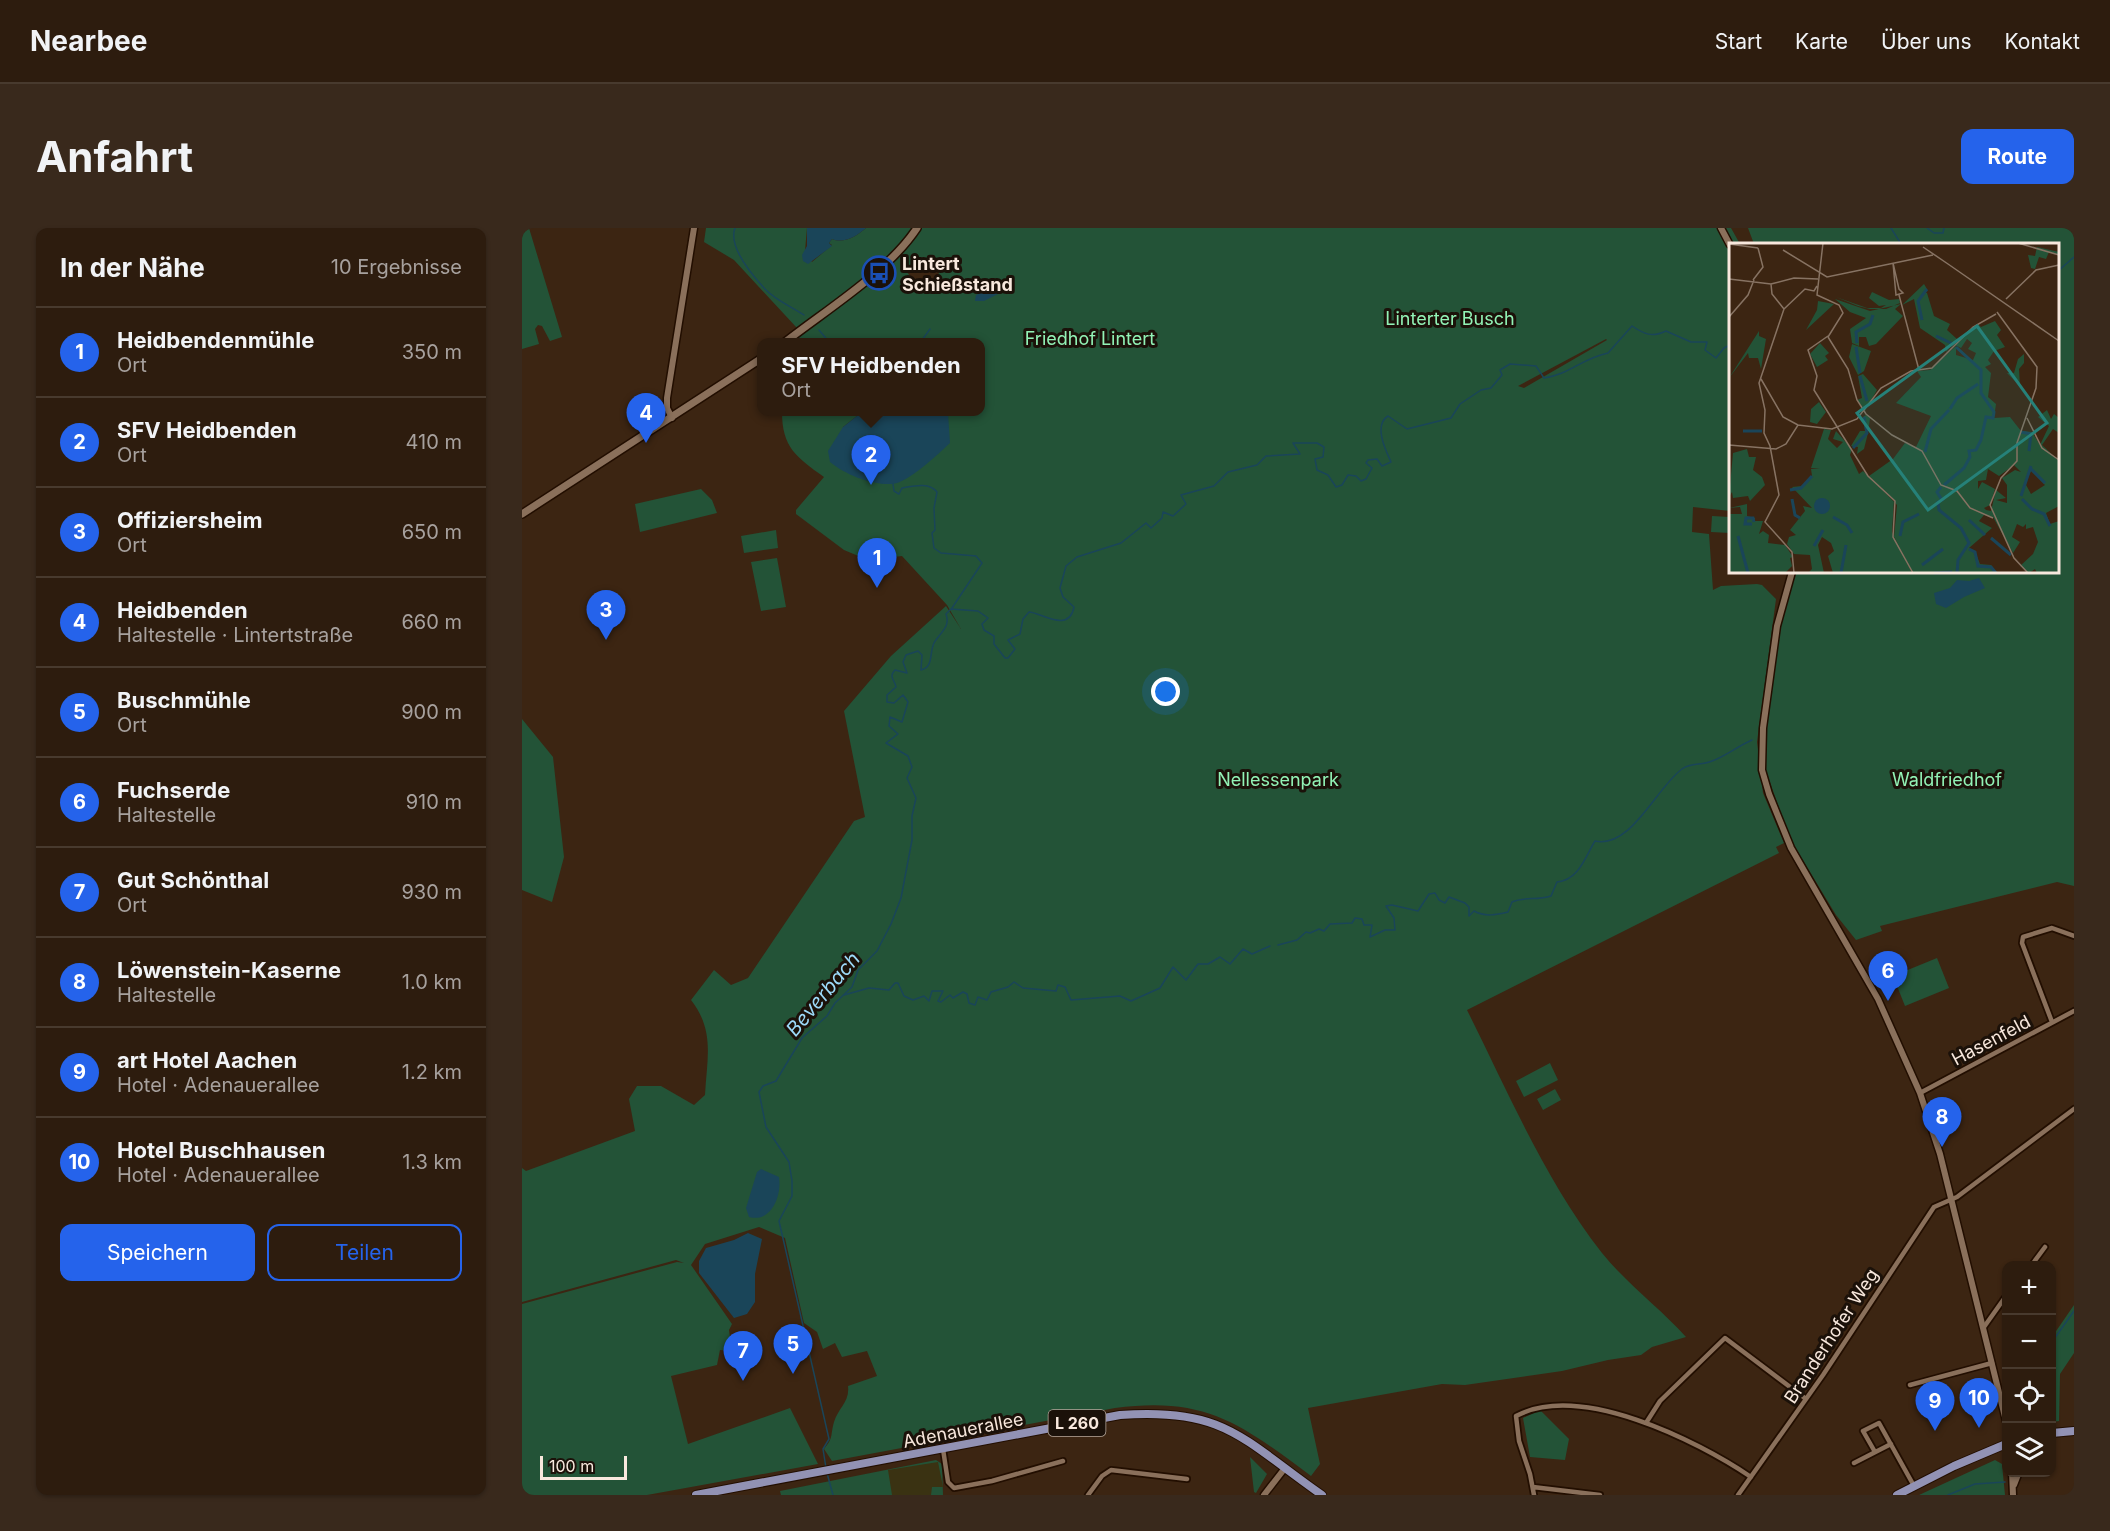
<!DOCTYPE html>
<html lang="de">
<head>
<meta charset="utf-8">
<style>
  :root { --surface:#2d1c0e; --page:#39291c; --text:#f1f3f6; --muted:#a7a19e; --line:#483a2e; --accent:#2563eb }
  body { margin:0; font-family:Inter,sans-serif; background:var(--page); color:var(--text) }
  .controls { position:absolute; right:18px; bottom:18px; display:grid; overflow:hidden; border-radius:12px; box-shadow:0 2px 4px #0004 }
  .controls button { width:54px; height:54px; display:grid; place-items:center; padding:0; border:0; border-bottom:2px solid var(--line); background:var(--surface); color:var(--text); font:30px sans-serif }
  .scale { position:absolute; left:18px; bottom:15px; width:87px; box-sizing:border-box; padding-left:6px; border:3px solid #f8e8dd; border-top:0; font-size:16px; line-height:21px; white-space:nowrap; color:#f8e8dd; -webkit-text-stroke:4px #1b1109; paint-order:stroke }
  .you { position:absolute; left:644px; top:464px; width:21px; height:21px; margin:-15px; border:4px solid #fff; border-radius:50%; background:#1a73e8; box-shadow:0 0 0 9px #1a73e833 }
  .badge { display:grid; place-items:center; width:39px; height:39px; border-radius:50%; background:var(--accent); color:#fff; font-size:20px; font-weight:700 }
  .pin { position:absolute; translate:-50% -50px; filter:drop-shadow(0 2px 3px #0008) }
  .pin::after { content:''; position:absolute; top:32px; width:21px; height:18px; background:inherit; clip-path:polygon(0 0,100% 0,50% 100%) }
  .popup { position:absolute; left:235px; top:110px; width:228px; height:78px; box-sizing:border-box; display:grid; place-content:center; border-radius:12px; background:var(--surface); filter:drop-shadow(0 2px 4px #0005); font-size:20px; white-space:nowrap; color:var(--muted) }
  .popup b { font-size:22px; color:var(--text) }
  .popup::after { content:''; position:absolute; left:50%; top:100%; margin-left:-12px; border:12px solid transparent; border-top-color:var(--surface) }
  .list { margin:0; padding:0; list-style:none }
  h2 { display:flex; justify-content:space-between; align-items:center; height:78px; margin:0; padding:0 24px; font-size:26px }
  h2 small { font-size:20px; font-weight:400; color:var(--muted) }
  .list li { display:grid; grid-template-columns:39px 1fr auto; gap:18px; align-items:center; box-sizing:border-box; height:90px; padding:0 24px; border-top:2px solid var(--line) }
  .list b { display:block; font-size:22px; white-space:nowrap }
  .list p { margin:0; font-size:20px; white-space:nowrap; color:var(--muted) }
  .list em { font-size:20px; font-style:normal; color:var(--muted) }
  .actions { display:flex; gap:12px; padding:18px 24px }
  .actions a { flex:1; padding:14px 0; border:2px solid var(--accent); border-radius:12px; text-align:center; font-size:21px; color:var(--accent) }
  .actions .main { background:var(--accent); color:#fff }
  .icon { flex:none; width:33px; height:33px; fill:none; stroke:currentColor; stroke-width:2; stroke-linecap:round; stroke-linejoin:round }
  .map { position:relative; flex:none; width:1552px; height:1267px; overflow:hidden; border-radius:12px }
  header { display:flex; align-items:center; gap:36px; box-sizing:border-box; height:84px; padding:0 30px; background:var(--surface); border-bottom:2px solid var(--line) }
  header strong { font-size:28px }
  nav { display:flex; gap:33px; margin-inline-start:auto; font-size:21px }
  .intro { display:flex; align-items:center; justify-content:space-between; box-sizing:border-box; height:144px; padding:0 36px }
  h1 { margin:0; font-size:42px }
  .button { padding:15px 27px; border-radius:12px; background:var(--accent); color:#fff; font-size:21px; font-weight:700 }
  main { display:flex; gap:36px; padding:0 36px }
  aside { flex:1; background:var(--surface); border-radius:12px; box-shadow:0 2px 4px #0004 }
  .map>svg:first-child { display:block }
  .green { fill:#235337; fill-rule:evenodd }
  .sand { fill:#3a3212 }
  .water { fill:#1a4559 }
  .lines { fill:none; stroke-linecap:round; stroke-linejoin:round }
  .stream { stroke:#1a4559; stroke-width:1.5 }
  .minor-casing { stroke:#220e00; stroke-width:8 }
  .tertiary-casing { stroke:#220e00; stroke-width:9 }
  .secondary-casing { stroke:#220e00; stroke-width:10 }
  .primary-casing { stroke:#220e00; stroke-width:10 }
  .minor { stroke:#8a705b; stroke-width:4.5 }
  .tertiary { stroke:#8a705b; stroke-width:6 }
  .secondary { stroke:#8a705b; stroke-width:7 }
  .primary { stroke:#9292b4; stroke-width:8 }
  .labels { text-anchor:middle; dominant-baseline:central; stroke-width:6; stroke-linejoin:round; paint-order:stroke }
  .shield { fill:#1b1109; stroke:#b6a89d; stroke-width:1.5 }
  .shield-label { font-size:16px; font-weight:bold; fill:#f8e8dd }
  .poi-label { font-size:18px; font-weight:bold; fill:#f8e8dd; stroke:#1b1109; text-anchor:start }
  .park-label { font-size:18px; fill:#92f3b6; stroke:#1b1109 }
  .street-label { font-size:18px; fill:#f8e8dd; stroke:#1b1109 }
  .water-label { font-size:20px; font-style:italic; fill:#9cd9f8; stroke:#1b1109 }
  .inset-river { fill:none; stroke:#1a4559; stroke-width:3 }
  .inset-road { fill:none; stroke:#877363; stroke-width:1.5 }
  .view { fill:#268179; fill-opacity:0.15; stroke:#268179; stroke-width:3 }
  .inset-edge { fill:none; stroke:#f8e8dd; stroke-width:3 }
</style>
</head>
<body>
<header>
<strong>Nearbee</strong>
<nav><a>Start</a><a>Karte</a><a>Über uns</a><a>Kontakt</a></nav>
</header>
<div class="intro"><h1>Anfahrt</h1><a class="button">Route</a></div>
<main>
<aside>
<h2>In der Nähe<small>10 Ergebnisse</small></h2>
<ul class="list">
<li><span class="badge">1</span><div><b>Heidbendenmühle</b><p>Ort</p></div><em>350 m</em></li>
<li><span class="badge">2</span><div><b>SFV Heidbenden</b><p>Ort</p></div><em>410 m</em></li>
<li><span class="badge">3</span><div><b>Offiziersheim</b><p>Ort</p></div><em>650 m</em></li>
<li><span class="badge">4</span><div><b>Heidbenden</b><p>Haltestelle · Lintertstraße</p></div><em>660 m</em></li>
<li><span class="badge">5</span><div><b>Buschmühle</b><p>Ort</p></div><em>900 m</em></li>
<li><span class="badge">6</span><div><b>Fuchserde</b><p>Haltestelle</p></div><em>910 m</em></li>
<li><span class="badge">7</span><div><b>Gut Schönthal</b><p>Ort</p></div><em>930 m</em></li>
<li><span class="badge">8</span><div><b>Löwenstein-Kaserne</b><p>Haltestelle</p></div><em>1.0 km</em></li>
<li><span class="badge">9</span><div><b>art Hotel Aachen</b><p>Hotel · Adenauerallee</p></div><em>1.2 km</em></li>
<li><span class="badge">10</span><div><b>Hotel Buschhausen</b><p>Hotel · Adenauerallee</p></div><em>1.3 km</em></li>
</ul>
<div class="actions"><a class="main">Speichern</a><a>Teilen</a></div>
</aside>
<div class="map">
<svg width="1552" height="1267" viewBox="0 0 1552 1267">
  <rect width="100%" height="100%" fill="#3c2512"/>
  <path class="green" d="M0,0H7L40,109L28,113L20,98L16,97L13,101L17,116L0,121Z
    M184,0H285L283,23L290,34L310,17L307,15L310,11C322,16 335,8 344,0H1209L1218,16H1208V283L1171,279L1170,304L1187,306L1191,362L1199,358L1235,356L1240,357L1254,371L1235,514L1241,565L1262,615L1254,619L1257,625L945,782C986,864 1023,952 1080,1025C1105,1056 1138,1080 1164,1109L1130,1119L1119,1127L1086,1132L1040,1143L943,1157L920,1156L786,1180L798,1236L789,1248C719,1196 684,1168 593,1180L310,1233L302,1221C312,1209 308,1208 312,1194C316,1180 328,1174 326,1158L355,1148L345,1123L320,1129L313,1115L301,1121L295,1104L282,1095L263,1010L237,999L183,1016L169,1037L210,1096L207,1102L210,1123L198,1122L195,1137L149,1148L166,1216L268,1180L296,1236L125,1267H0V1076L155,1034L162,1035L154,1032L0,1074V940L4,943L113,903L107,871L115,858H139L172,877L183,867C185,830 193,803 169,772L192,742L209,757L226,750L332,593L343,589L322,483L369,428L424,378L439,401L425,377L380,328L346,332L322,322L274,286V282L302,249C274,229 260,219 260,184H340L321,199L345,253L350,252L426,186L423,184H458V115L257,114L275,100L212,32L182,14ZM381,38L417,44L415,58L392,54ZM1085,112L1002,160L996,158L1084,111Z
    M1226,0H1552V658L1535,654L1358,698L1360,703L1334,712L1314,687L1268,611L1244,543L1242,521L1256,403L1273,344H1536V16H1232Z
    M179,261L190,272L195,285L118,304L113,276Z
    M1190,288L1208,289V305L1189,304Z
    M254,302L256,320L222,325L219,308Z
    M255,330L264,379L239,383L229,334Z
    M0,491L31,529L42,629L30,674L0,662Z
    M1415,730L1427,760L1383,778L1371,748Z
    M1028,835L1036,852L1002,869L994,853Z
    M1033,861L1039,872L1021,882L1015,871Z
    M1552,1077V1125L1538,1146L1537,1193L1530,1194V1109Z
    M1018,1182L1047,1211L1043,1232L1008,1229L1001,1190Z
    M728,1229L745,1246L734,1265L732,1264Z
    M414,1232L420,1236L421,1267H259L258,1263Z
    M1473,1232L1480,1236L1483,1267H1397Z"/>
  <path class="sand" d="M416,1234L421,1259H410L409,1267H370L366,1242Z"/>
  <path class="water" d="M285,0H344C335,8 322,16 310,11L307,15L310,18L286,36L281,33L280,27L285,18Z
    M485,55L484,62L462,73H453L454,67Z
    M340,184H423L426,185L428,215C416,226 386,255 370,256C349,257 324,247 308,234L306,223L321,199Z
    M1457,350L1463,360L1442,369L1424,380L1414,376L1412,365L1428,360L1435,352L1447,353Z
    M239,941L257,949C260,968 249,995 227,989L224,980L235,944Z
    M226,1005L240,1011L233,1046V1074L225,1086L212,1090L177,1045V1033L184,1020L212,1012Z"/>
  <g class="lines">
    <path class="stream" d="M213,0C206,19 230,47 243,61C253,72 270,79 282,87
      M1369,0L1379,16
      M1405,0L1412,5H1421L1422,0
      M1536,43L1552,29
      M297,102L308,115
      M398,115L408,101
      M371,256L372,263L377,266L380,260C392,258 407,254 415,264L412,280L413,302L410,305L412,320L419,325L454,328L460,335L430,380
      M756,717L775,712L784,704L788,705L797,701L802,703L808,696L830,695L833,690L840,691L842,697H850L848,709L863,702H873L872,690L864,678L870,677L896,683L907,666L913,665L917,672L923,675L927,669L943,675L947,679V688L952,683C963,689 974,687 986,684L990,674C1003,668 1015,673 1029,668L1035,654C1057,652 1063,629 1073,613C1109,621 1134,560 1160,541C1170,534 1179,538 1190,533C1204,528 1216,518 1230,512
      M322,767L347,760L367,762L373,755H376L382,768L391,772L402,768L407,773L410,763H421L416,773L419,774L428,767L431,770L441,764L445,766L447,775L453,777L456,769L465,772L469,764L486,759L492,754L501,760L534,763L536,757L543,759L549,772L598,768L609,773L638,760L651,739L664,752L676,736H686L698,729L708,736L721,721L730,726L748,718
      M1530,1114L1552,1083
      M304,1240L301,1221L307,1211L257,993L270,968V953L267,934L244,899L237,864L241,858L254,853L280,810L305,788L313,775L330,759L336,742L355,723L369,696L379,670L390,612V588L394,570L385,550L390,539L386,528L364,515L376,506L367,498L368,489L380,494L386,474L381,467L372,475L365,474V467L374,459C373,452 366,449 373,442L385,445L381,434L384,427L396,423L400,427L399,442C412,439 407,425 412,415C417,405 429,400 424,386L429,381L456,383L466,390L460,396L462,402L472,408V416L483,430H486L493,421L486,412L498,406L501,391L507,384C518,384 547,406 552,379L541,369L538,360L544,338L555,329L599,315L624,295L629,300L640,290L641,284L651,288L664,276L659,267L692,258L706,244L735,237L744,228L778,226L771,215H795L802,219L801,229L793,231L795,242L806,247L814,259L820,257L826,247L834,248L839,253L844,251L850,240L844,235L846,232L855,231L860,238L869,234C864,223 851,197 866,188L885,201L929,190L938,176L959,162L969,160L980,147L978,142L988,136L1014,138L1022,150C1046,147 1061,130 1086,125L1110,98C1122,106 1130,110 1144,103L1169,114H1185L1183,122L1194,130L1202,120L1208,117
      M305,1245L311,1267
      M1426,1267L1453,1256L1483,1254"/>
    <g class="minor-casing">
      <path id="minor" d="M1530,794L1500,715L1501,709L1530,700L1552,708
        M1398,865L1552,783
        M1509,1038L1523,1019
        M1462,1099L1484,1068
        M1388,1157L1470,1135
        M1124,1195L1138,1173L1203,1110L1284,1171
        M421,1221L426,1254L432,1260L470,1253L541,1233
        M1353,1224L1341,1203L1357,1195L1392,1258
        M1332,1235L1369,1216
        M1011,1259L1078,1267
        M566,1267L580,1248L589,1242L665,1251
        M1012,1267L1008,1246L997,1213L994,1188C1058,1154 1174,1212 1229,1249
        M1216,1267L1301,1147L1412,979L1435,969L1552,881"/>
    </g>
    <g class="tertiary-casing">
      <path id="tertiary" d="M1199,0L1208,17
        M150,190L145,180V170L172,0
        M1270,344L1255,398L1241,500L1240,542L1247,566L1269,620L1356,771L1398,865L1418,926L1484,1193
        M1490,1244L1491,1267
        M1492,1257L1497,1244
        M742,1267L763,1240"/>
    </g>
    <g class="secondary-casing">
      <path id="secondary" d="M262,115C304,82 366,44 395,0
        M0,286L240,130"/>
    </g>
    <g class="primary-casing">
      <path id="primary" d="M1530,1205L1552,1203
        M174,1267L598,1187C703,1179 721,1212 800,1267
        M1375,1267L1432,1238L1484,1216"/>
    </g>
    <use href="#minor" class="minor"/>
    <use href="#tertiary" class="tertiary"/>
    <use href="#secondary" class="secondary"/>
    <use href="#primary" class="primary"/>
  </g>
  <defs>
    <g id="bus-ring" transform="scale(1.725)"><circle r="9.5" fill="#1b1109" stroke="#1a4fb4" stroke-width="1.5"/><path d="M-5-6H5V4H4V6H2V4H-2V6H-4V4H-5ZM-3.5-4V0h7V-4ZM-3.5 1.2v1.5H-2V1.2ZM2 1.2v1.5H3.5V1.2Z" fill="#1a4fb4"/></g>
  </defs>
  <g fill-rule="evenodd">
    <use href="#bus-ring" x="357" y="45"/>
  </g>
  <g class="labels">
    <rect class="shield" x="526.5" y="1182" width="57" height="26" rx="4.5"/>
    <g class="shield-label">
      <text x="555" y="1195">L 260</text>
    </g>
    <g class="poi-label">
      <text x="380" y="35">Lintert<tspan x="380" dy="21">Schießstand</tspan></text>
    </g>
    <g class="park-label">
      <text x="928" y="90">Linterter Busch</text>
      <text x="568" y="110">Friedhof Lintert</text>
      <text x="756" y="551">Nellessenpark</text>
      <text x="1425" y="551">Waldfriedhof</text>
    </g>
    <g class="street-label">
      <text transform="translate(1469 812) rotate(-28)">Hasenfeld</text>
      <text transform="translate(1309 1108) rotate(-57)">Branderhofer Weg</text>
      <text transform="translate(441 1202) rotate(-11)">Adenauerallee</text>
    </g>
    <g class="water-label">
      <text transform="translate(301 766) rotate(-50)">Beverbach</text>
    </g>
  </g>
  <g transform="translate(1207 15)">
    <rect width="330" height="330" fill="#3c2512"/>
    <path d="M308,4L330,9V12L320,9L317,16L310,14L306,26L302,25L299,12L306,13ZM195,41L198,46L194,50H198L205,73L221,81L218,87L228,96L217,109L216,102L191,85L185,56L173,62ZM143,49L160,57L170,56L171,60L157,66H141L129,63L107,54L138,65H152L157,62L150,63L140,55ZM106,56L141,68L172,61L166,66L174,73L147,101L140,103L137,94H130V103L123,100L121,86L137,75L121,69ZM89,58L105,61L77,87L88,67ZM266,78L272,87L268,92L276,104L265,108L259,117L262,121L256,124L262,130L259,154L267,161L265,175L281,174L292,188L303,189L311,202L320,183L309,174L318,167L322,176L325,171L330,175V190L324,186L313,202L330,218V263L317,270L321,281L330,278V330H308L306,326L300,330L291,323L304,311L309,299L304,284L297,286V281L294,284L288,281L283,294L291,299L284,310L264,274L255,272L250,278L263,285L240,305L246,308L251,321L262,322L268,330H184L165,294L168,262L140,233L164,216L176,200L187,204L202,173L167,160L192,134L188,128L201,127L227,103V112L244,117L247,110L239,106L243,100L238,96L232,105L226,102L249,81L252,84ZM285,222L292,229L286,227L273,235L278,242V260L267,257L277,255L267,247L262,268L257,267L255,265L261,262L266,246L253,239L249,246V238L257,237L259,226L270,233ZM302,228L316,242L302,251L296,240ZM30,88V93L37,96L32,126L29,115H20L19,110L0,135ZM91,100L100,110L96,113L99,117L88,124L81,111ZM123,101L142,108L135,128L129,132L120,114ZM295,111V120L290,126L291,143L278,130H285L289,116ZM134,131L148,147L136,168L128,157L133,155L129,133ZM90,159L97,169L88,181L81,179L82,166ZM137,172L141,175L139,190L135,206L128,211L129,204L122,203L131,188H136L134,174ZM95,186L102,187L99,196L108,205L114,199L104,196L107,188L123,206L121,212L130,231L134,228L165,257L163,289L183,330H104L99,313L105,308L102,300L93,294L89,302L95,330H79L83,326L81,312L65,311L58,301L60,294L67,292L61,287L76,268L74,263L83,265L63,244L73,243L83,233L82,226L91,225H82ZM18,206L20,214H27L24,227L33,234L36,242L21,258L19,253L4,255L3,249L0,254L4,210ZM18,261V273L26,275L25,278H34L30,291L34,288L40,292L39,300L56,302L64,314L61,315L63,323L56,330H0V271H13L11,264L0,265Z" fill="#235337" fill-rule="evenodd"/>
    <path d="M85 263a8 8 0 1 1 16 0a8 8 0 1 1-16 0Z" fill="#1a4559"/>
    <path class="inset-river" d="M193,77L189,58L198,46M207,93L224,101M128,100L127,89L141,81L144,72M127,104L131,130M131,133L138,158M221,166L228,155L249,141M14,188H33M292,189L302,191L300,208M124,205L138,190L135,174M196,209L202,186L220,167M302,226L316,240M215,242L235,225L241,214L240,208L247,207L252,197L257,174L264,175L265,169L252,150V127L227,104M212,244L208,249L213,257L209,259L210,267L232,285L240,300L229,317L228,330M61,247L72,245L83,233M292,253L302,223M63,256L66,272L71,275M293,256L303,266L315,271L321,283M104,274L118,282L123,290M240,277L256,292M23,281H16L17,275H24L25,279M9,293L19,330M171,293L174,279L190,271M262,295L282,312M85,303L94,287M240,306L246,309L249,323L262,324L267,330M193,322L214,306M112,330L117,302M205,330L223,329"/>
    <path class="inset-road" d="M94,0L88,52L110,62L114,70L99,94M289,0L330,12M0,1L29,5M194,4L219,21M54,7L98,34L204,12M164,20L170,46L174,50L167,52ZM219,21L330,98M0,36L42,41L65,35L89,36M24,37L34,24L29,5M42,41L43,51L55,66M170,52L190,127M277,56L307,27L330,22M55,66L30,140L36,167L35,190L41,203L50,252L36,279L63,309L65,330M55,66L76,46L85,48L88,43M268,69L308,124L307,145L288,200V218L272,235L261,262L285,315L299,330M0,74L19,52L25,37M99,93L79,107L88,133L85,147L139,233L166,258L164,294L184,330M99,94L119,126L128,157L137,171L163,192L193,208L212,242L228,248L241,265L264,275M32,136L54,174L69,182M298,175L313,205L330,217M0,202L47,206L57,201L69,182L103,186L128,176L152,145L182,128L203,125L244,84L267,71"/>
    <path class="view" d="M248,83L318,180L199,267L128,170Z"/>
    <rect width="330" height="330" class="inset-edge"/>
  </g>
</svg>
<div class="controls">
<button>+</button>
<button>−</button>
<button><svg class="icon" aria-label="locate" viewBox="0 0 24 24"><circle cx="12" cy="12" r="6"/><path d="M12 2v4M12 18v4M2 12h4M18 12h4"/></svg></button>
<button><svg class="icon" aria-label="layers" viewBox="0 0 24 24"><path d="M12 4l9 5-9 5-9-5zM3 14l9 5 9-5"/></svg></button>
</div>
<div class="scale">100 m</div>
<div class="you"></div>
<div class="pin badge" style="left:355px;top:360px">1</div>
<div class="pin badge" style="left:349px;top:257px">2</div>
<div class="popup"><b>SFV Heidbenden</b>Ort</div>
<div class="pin badge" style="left:84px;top:412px">3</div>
<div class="pin badge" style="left:124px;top:215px">4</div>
<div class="pin badge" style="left:271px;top:1146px">5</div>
<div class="pin badge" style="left:1366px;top:773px">6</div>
<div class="pin badge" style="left:221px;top:1153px">7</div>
<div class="pin badge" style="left:1420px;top:919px">8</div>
<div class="pin badge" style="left:1413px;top:1203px">9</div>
<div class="pin badge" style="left:1457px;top:1200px">10</div>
</div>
</main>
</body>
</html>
